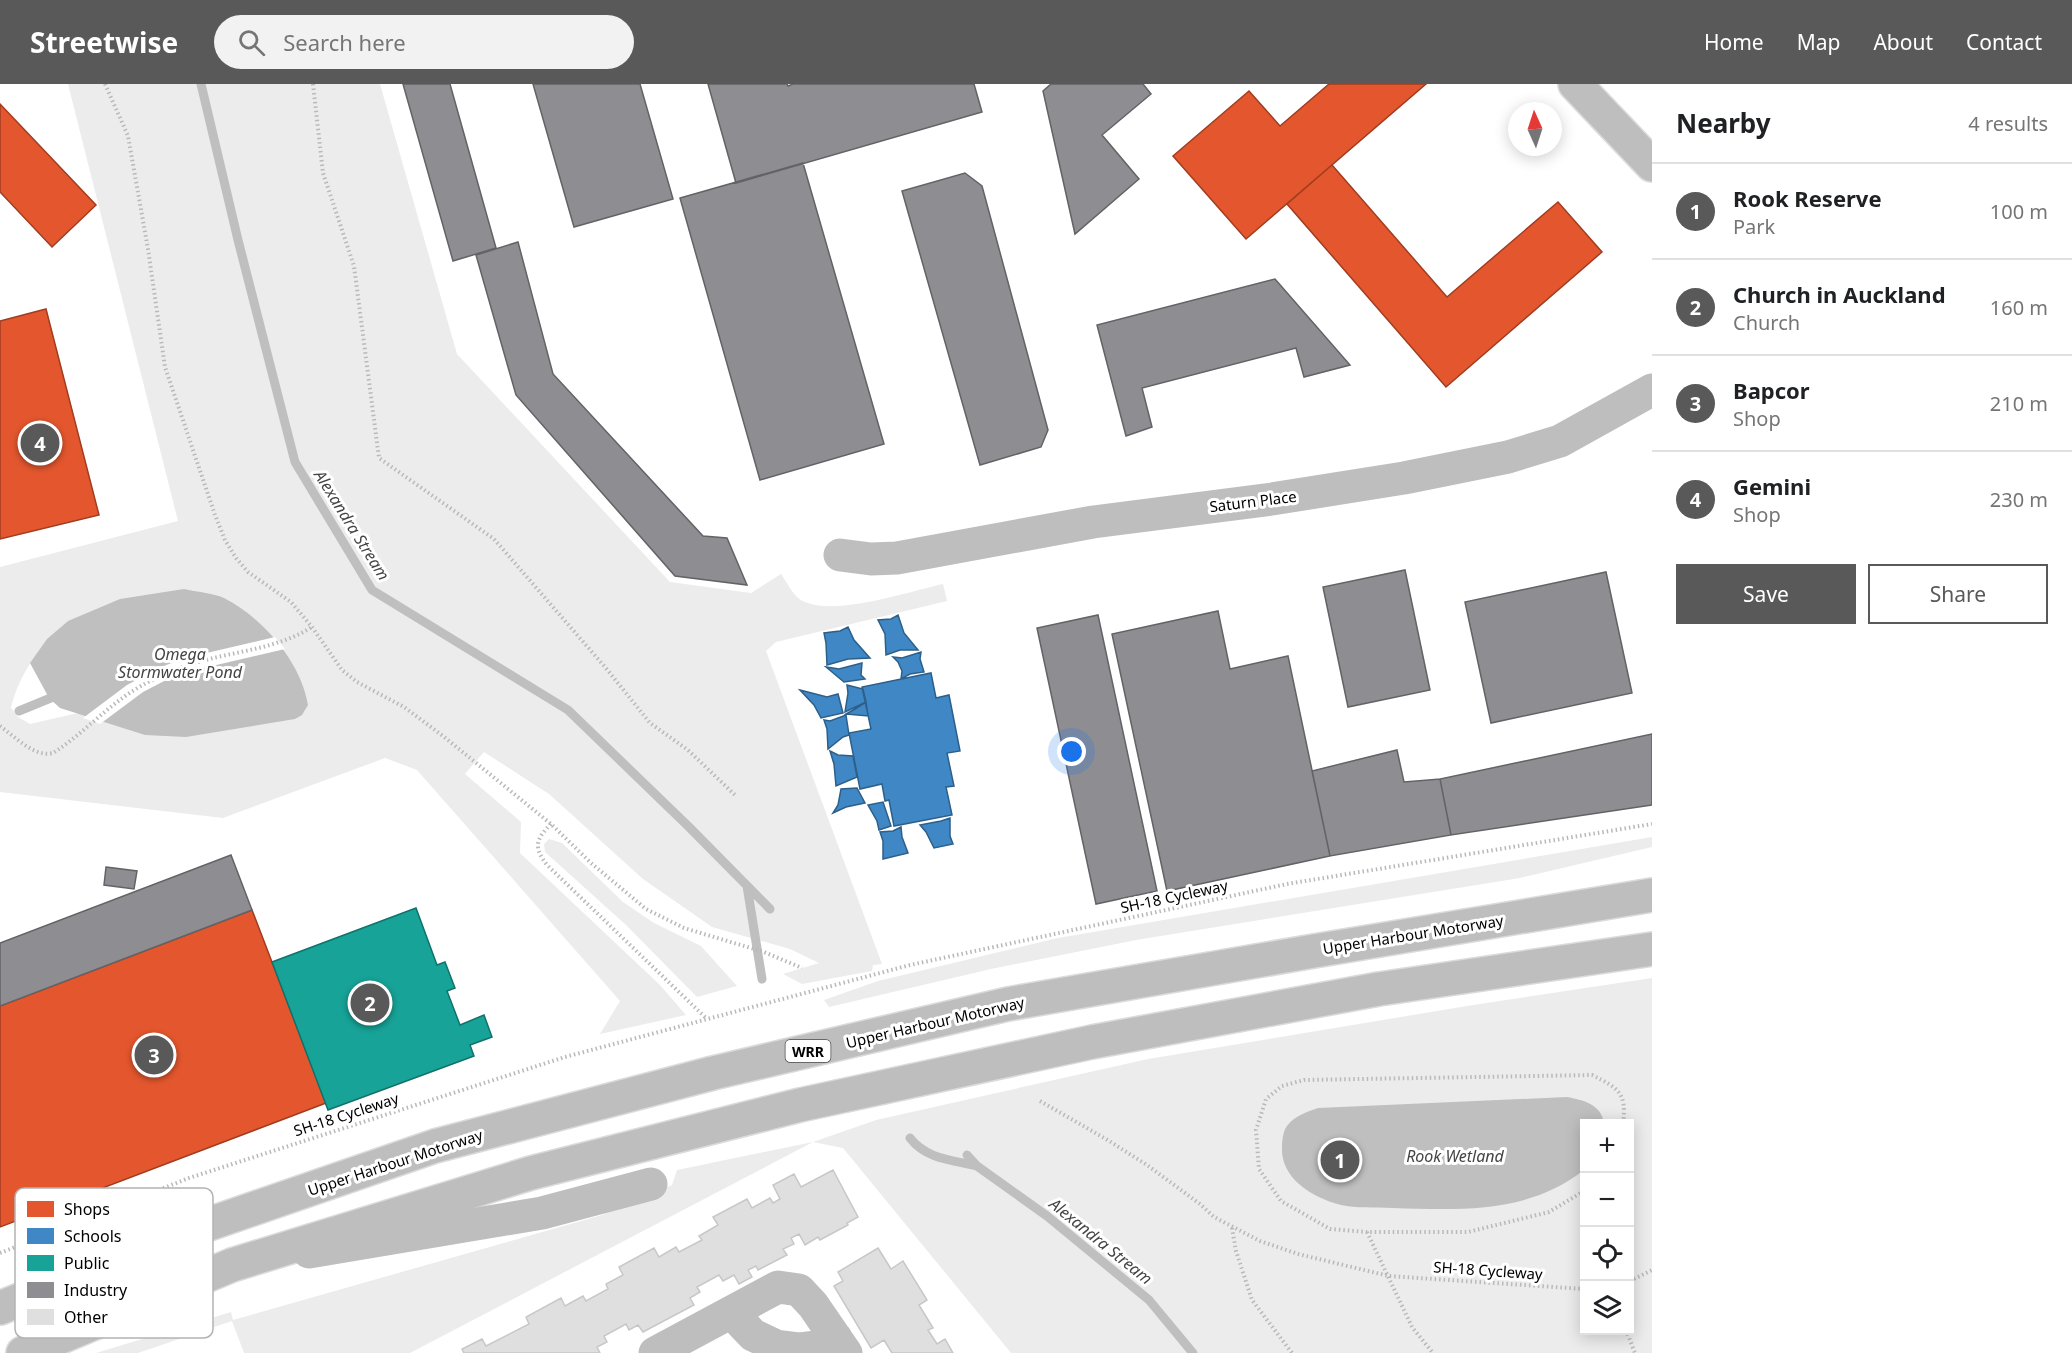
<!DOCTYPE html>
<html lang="en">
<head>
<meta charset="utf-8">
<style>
  :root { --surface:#fff; --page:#f2f2f2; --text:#202124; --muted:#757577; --line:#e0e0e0; --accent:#595959 }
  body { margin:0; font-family:"Noto Sans",sans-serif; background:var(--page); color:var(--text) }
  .controls { position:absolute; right:18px; bottom:18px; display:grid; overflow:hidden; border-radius:0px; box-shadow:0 3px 15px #0003 }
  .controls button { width:54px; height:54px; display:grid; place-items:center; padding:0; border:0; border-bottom:2px solid var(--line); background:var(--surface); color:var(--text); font:30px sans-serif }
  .compass { position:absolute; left:1508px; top:18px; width:54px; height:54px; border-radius:50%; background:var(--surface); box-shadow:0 3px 15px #0003; rotate:357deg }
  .you { position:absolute; left:1072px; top:668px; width:21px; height:21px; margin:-15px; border:4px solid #fff; border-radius:50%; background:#1a73e8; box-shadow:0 0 0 9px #1a73e833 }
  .badge { display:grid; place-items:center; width:39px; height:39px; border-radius:50%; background:var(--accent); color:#fff; font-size:20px; font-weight:700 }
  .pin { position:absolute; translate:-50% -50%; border:3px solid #fff; box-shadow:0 2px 6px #0006 }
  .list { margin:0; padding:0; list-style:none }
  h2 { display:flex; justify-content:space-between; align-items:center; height:78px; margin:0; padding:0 24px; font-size:26px }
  h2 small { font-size:20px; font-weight:400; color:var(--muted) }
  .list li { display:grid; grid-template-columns:39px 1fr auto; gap:18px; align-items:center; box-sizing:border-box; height:96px; padding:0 24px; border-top:2px solid var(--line) }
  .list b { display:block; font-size:22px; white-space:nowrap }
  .list p { margin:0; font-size:20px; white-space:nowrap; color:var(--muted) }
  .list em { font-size:20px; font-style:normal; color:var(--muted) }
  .actions { display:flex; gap:12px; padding:18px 24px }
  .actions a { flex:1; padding:14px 0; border:2px solid var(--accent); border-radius:0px; text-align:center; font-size:21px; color:var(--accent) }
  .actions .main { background:var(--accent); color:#fff }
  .icon { flex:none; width:33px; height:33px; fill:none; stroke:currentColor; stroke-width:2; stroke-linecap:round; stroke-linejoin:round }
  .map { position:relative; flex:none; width:1652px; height:1269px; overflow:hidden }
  header { display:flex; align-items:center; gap:36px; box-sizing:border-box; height:84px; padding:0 30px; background:var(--accent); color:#fff }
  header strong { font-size:28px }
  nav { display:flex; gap:33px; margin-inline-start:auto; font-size:21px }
  .search { width:420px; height:54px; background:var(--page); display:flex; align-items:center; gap:15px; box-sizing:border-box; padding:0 21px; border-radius:33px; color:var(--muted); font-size:22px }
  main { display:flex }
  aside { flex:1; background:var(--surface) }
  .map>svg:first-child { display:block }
  .green { fill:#ececec; fill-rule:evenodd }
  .water { fill:#bfbfbf }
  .pier { fill:#fff }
  .shops { fill:#e4572e; stroke:#a03d20; stroke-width:1.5 }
  .schools { fill:#3f88c5; stroke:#2c5f8a; stroke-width:1.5 }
  .public { fill:#17a398; stroke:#10726a; stroke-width:1.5 }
  .industry { fill:#8d8d92; stroke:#636366; stroke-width:1.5 }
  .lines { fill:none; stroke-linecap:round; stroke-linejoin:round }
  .stream { stroke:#bfbfbf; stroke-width:9 }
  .building { fill:#dfdfdf; stroke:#c7c7c7; stroke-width:1.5 }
  .major-casing { stroke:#dbdbdb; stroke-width:36 }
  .highway-casing { stroke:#dbdbdb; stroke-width:36 }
  .path { stroke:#b9b9b9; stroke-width:4; stroke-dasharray:1.5 3; stroke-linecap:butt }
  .minor { stroke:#bebebe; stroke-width:33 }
  .major { stroke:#bebebe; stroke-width:33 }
  .highway { stroke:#bebebe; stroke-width:33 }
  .labels { text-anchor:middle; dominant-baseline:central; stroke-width:6; stroke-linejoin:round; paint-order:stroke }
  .shield { fill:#fff; stroke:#4c4c4c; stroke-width:1.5 }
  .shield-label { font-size:14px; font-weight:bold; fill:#000 }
  .street-label { font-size:15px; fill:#000; stroke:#fff }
  .water-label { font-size:16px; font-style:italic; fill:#444; stroke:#fff }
  .key { fill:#fff; stroke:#b2b2b2; stroke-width:1.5 }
  .key-label { font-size:16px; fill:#000 }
</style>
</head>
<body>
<header>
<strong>Streetwise</strong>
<div class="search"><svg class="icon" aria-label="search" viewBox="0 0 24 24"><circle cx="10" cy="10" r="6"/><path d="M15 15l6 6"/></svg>Search here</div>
<nav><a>Home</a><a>Map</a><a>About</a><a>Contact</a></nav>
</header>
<main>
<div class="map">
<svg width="1652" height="1269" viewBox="0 0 1652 1269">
  <rect width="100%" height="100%" fill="#fff"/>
  <path class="green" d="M68,0H380L457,270L670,498L751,509L781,490C786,497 791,507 797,513C823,537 910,507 943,500L947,517L776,558L766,567L882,880L873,881L872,887L802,900L783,890L819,879L790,865L712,843L643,795L549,710L484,668L465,690L521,738L520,769L660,901L686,931L600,950L620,917L417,686L385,674L223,734L0,708V483L178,437ZM68,537L100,636L78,629L30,640L18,633L11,624C19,589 41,561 68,537Z
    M1652,753V763L1520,794L1136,856L991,885L829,923L824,916L878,897L1058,854Z
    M549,755L562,759L623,818L654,839L701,862L737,902L697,913L626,841L545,768L544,760Z
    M1652,894V1269H1011L843,1064L813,1058L410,1269H244L232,1237L138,1269H96L231,1228L233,1236L602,1131L672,1101L677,1086L813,1058L876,1036L1148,975L1467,922ZM1584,1040H1630V1246H1584Z"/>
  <path class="water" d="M184,505C196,508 213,509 224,514C263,534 301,578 308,621L302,631L295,635L186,653L145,651L60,624L49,614L30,579L47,555L68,537L120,515Z
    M1567,1013C1583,1016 1601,1020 1604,1039L1584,1040V1086C1528,1130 1460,1126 1393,1124C1374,1123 1352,1125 1334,1119C1309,1111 1281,1093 1282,1064C1282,1057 1283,1047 1287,1042C1294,1032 1307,1028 1318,1024Z"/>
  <path class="pier" d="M275,553L285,565L212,582V586L208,587L207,583L170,594L143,608L100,640L83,634L127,601L161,583L185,574Z"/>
  <path class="shops" d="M1329,0H1426L1246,155L1173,72L1249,7L1280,42Z
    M0,20L96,121L52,163L0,108Z
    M1332,81L1447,213L1558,118L1602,168L1446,303L1287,120Z
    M46,225L99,431L0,455V237Z
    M252,826L326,1019L0,1143V922Z"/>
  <path class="schools" d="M898,531L904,549L918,566H900L886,571L885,550L878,536L891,535Z
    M848,543L854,556L870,574L848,575L827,581L826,559L824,549L840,547Z
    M921,568L920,575L924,588L910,590L901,595L902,587L898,578L893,573L902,574Z
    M862,579L861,591L865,595L844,598L826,583L839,585Z
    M931,589L936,614L949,611L960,667L947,669L954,702L946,703L952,731L894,742L889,716L885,717L882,700L860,705L849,649L871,645L862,603Z
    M847,601L863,605L866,618L845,628L848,609Z
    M800,606L827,613L838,610L843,629L821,634L814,621Z
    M866,618L868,632L846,630L855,625Z
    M846,631L849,651L843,653L828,665L827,645L824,636L830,637Z
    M830,667L838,671L853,672L857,693L836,702L834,680Z
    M857,704L865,719L846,723L833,729L838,721L841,705Z
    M883,718L891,742L879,746L877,737L868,721Z
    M950,734V752L953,760L934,764L926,748L920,741L941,737Z
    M901,743L902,753L908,769L883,775V757L880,748L893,747Z"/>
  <path class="public" d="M416,824L437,881L445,878L455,904L447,907L460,941L484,931L492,953L470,961L474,972L328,1026L272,878Z"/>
  <path class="industry" d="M403,0H450L496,164L453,177Z
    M533,0H640L673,115L574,143Z
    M708,0H787L788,2L793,0H974L982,28L736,99Z
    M1051,0H1143L1151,10L1102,51L1139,95L1075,150L1043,7Z
    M803,79L884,360L760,396L680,114Z
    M965,89L982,102L1048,346L1041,363L980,381L902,107Z
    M518,158L553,290L703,452L727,454L747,501L675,492L516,311L476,171Z
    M1275,195L1350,281L1304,293L1296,264L1142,304L1152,343L1126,352L1097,241Z
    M1405,486L1430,606L1348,623L1323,503Z
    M1606,488L1632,609L1491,639L1465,518Z
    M1218,527L1230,585L1288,572L1330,772L1167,807L1112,550Z
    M1098,531L1157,807L1096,820L1037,544Z
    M1652,650V721L1451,751L1440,695Z
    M1397,666L1404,698L1440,695L1451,751L1330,772L1312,687Z
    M231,771L252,826L0,922V859Z
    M106,783L137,787L134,805L104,801Z"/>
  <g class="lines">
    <path class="stream" d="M201,0L238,156L295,378L372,506L568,626L688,742L770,825
      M19,627L58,611
      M747,802L762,895
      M910,1054C926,1075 952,1076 977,1082
      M967,1071L977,1082L1047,1132L1149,1216L1193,1269"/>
  </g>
  <path class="building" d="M833,1086L858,1133L847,1139L848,1141L820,1156L818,1153L805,1161L799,1150L791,1154L794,1160L783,1165L787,1171L758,1186L756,1182L748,1186L752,1193L739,1200L734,1191L723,1197L719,1191L697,1203L700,1208L690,1214L694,1221L643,1248L638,1241L629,1246L626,1240L604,1252L607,1258L597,1263L600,1269H464L462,1265L482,1255L486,1262L529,1240L526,1233L561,1214L565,1222L583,1212L586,1217L608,1205L606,1200L623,1191L619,1183L654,1164L659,1173L676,1163L679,1168L702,1156L699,1152L718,1141L713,1133L747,1115L752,1124L770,1114L773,1119L780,1115L773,1101L794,1090L801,1103Z
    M878,1164L891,1185L903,1177L927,1216L919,1221L933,1244L928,1246L937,1260L945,1255L953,1269H892L884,1256L871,1264L834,1202L843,1197L838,1188Z"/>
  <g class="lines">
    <g class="major-casing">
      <path id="major" d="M1575,0L1652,81"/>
    </g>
    <g class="highway-casing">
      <path id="highway" d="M0,1224L186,1148L435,1062L713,989L1008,920L1314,867L1652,811
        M23,1269L232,1181L531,1089L800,1021L1092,958L1379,905L1652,865"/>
    </g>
    <path class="path" d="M105,0L128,52L148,165L165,283L215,431L225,456L236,474L248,488L291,518L312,543L342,586L357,598L404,623L443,652L551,740L591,779L646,825L684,844L764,868L802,884
      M313,0L323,89L354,182L379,374L494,455L605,583L650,639L688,666L736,712
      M0,642C14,652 35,674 53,669C77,654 98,632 121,615C140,601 164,589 186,582C228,567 274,567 312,543
      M551,740C536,755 533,763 547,781L707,935
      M1040,1017L1106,1055L1147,1081L1200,1120L1214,1133L1260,1157L1298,1170L1389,1192L1584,1205
      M1584,1107L1549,1128L1468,1148H1367L1330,1145L1281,1117L1259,1085L1256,1046L1266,1015L1282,1002L1304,996L1592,991C1618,1004 1627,1008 1623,1040
      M1232,1144L1236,1167L1252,1216L1292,1269
      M1367,1148L1412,1243L1433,1269
      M0,1169L189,1094L565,973L910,881L1287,800L1652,740
      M1630,1197L1652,1186
      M1626,1246L1635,1269"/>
    <path class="minor" d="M840,471L871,475L897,474L1093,438L1272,415L1404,394L1508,373L1560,357L1652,306
      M309,1168L542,1129L651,1100
      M732,1229L753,1251L776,1262L800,1265L817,1263L836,1254
      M655,1269L778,1203L799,1206L813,1221L846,1269"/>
    <use href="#major" class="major"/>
    <use href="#highway" class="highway"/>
  </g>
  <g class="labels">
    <rect class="shield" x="785.5" y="956" width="45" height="22" rx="4.5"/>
    <g class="shield-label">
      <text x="808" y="967">WRR</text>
    </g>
    <g class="street-label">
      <text transform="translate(1253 417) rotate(-7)">Saturn Place</text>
      <text transform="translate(1174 812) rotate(-12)">SH-18 Cycleway</text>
      <text transform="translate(1413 850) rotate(-9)">Upper Harbour Motorway</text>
      <text transform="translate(935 938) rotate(-13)">Upper Harbour Motorway</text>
      <text transform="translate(346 1030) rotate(-18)">SH-18 Cycleway</text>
      <text transform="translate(395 1078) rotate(-18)">Upper Harbour Motorway</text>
      <text transform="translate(1488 1186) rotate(4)">SH-18 Cycleway</text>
    </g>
    <g class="water-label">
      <text transform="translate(352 441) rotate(58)">Alexandra Stream</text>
      <text x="180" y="570">Omega<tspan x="180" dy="18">Stormwater Pond</tspan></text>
      <text x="1455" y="1072">Rook Wetland</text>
      <text transform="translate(1101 1157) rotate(39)">Alexandra Stream</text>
    </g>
  </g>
  <rect x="15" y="1104" width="198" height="150" rx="9" class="key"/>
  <rect x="27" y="1117" width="27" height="16" fill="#e4572e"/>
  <rect x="27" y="1144" width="27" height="16" fill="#3f88c5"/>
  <rect x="27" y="1171" width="27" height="16" fill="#17a398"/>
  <rect x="27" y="1198" width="27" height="16" fill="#8d8d92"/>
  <rect x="27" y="1225" width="27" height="16" fill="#dfdfdf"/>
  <g class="key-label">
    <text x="64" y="1131">Shops</text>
    <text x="64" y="1158">Schools</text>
    <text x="64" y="1185">Public</text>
    <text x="64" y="1212">Industry</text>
    <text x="64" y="1239">Other</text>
  </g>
</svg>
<div class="controls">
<button>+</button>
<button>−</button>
<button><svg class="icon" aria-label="locate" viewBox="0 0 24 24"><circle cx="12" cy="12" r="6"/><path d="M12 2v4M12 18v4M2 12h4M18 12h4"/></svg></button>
<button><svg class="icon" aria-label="layers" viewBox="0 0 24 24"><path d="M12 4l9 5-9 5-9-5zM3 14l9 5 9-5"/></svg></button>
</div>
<svg class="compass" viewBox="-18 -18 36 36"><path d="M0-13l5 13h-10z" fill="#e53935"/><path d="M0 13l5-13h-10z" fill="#757577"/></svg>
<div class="you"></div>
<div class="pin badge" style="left:1340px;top:1076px">1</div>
<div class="pin badge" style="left:370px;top:919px">2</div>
<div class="pin badge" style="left:154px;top:971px">3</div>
<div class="pin badge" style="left:40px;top:359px">4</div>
</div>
<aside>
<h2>Nearby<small>4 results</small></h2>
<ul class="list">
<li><span class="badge">1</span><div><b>Rook Reserve</b><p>Park</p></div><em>100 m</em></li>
<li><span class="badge">2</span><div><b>Church in Auckland</b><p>Church</p></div><em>160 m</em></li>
<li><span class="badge">3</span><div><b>Bapcor</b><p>Shop</p></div><em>210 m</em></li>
<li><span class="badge">4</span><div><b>Gemini</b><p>Shop</p></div><em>230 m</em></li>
</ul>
<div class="actions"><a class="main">Save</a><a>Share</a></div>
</aside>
</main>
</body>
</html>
